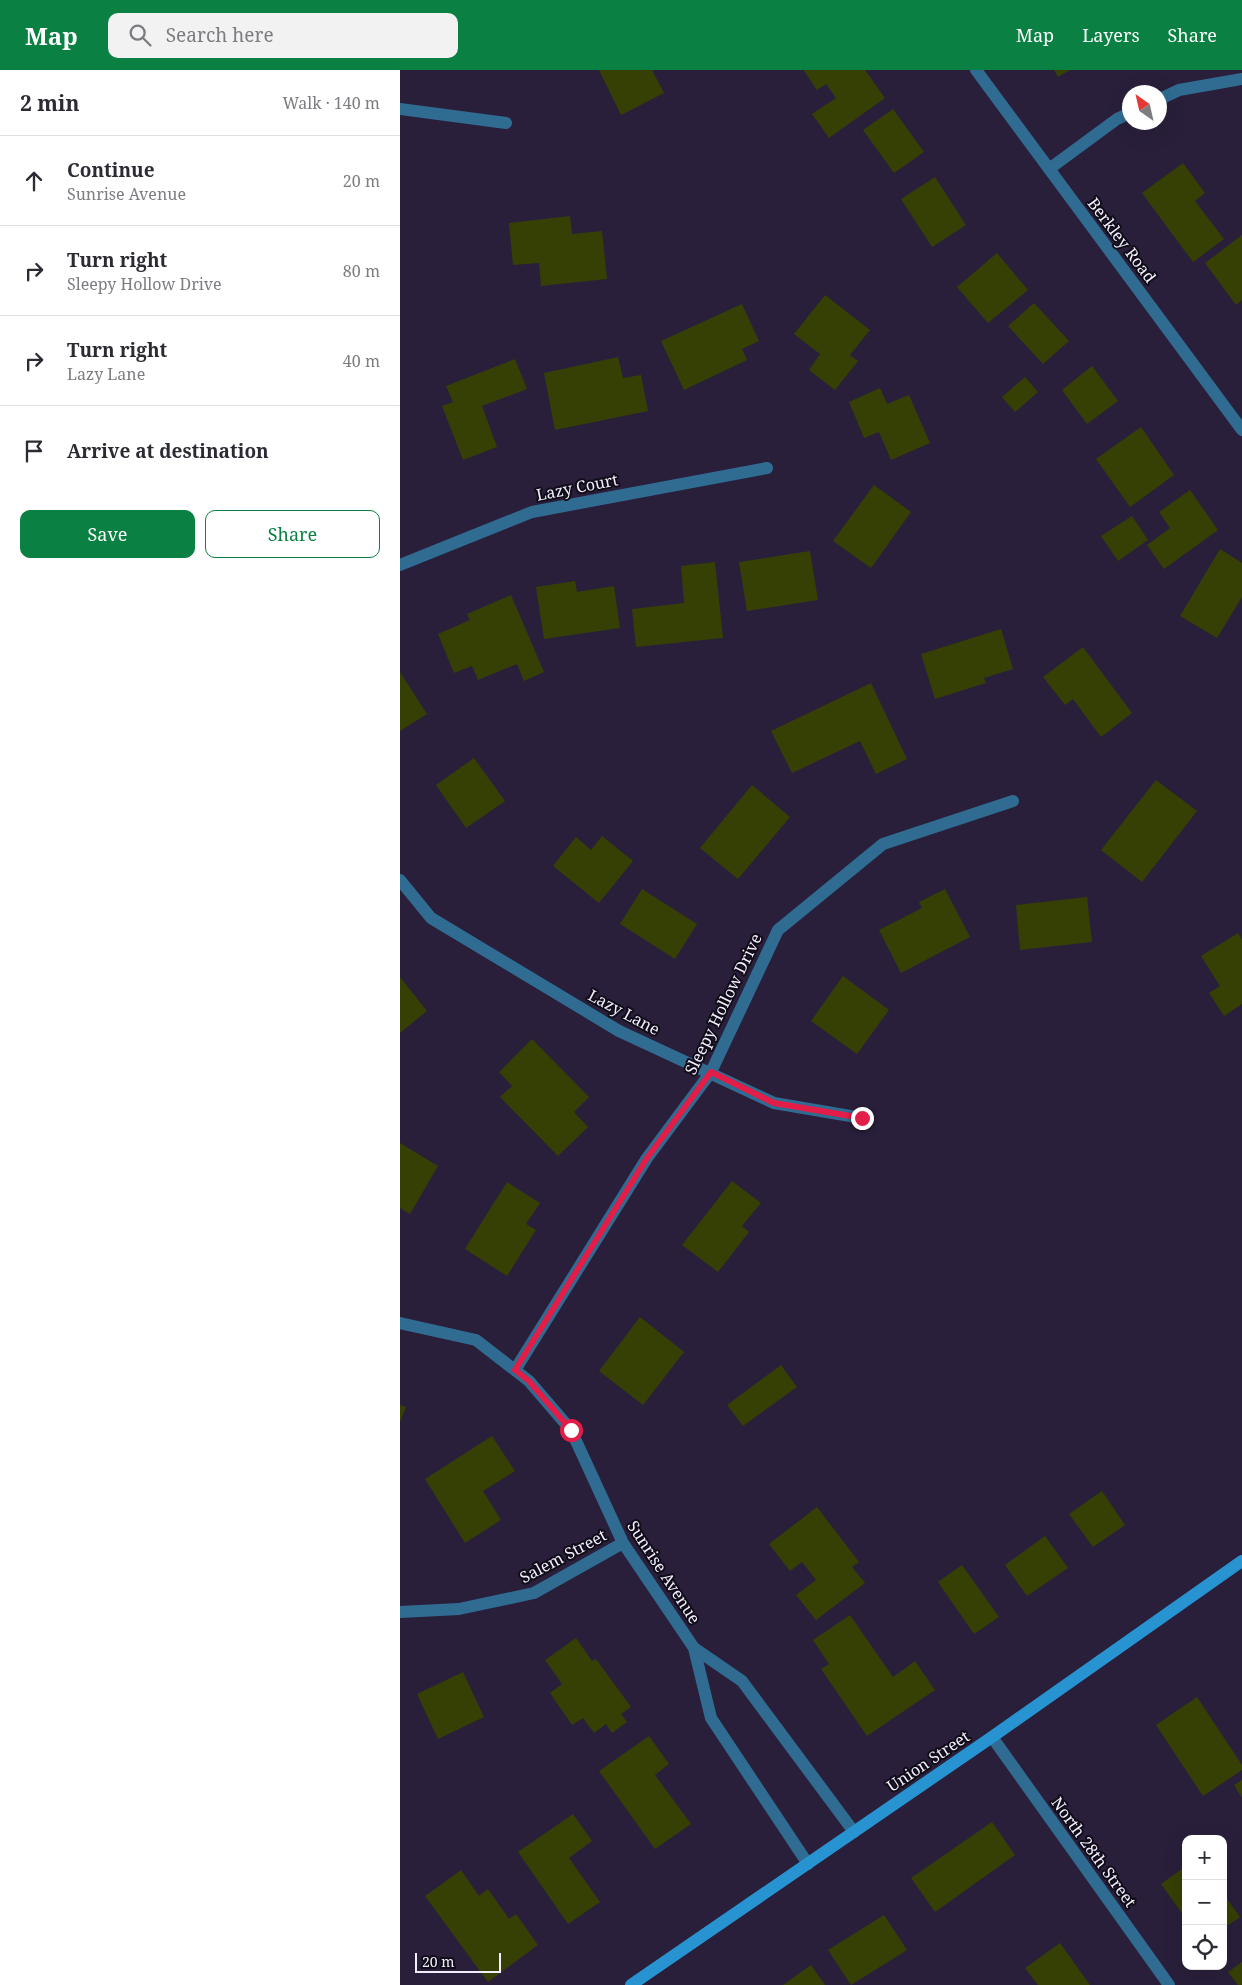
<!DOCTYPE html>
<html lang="en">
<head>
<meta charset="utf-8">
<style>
  :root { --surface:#fff; --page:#f2f2f3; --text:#2b2b33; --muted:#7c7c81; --line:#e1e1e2; --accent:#0b8043 }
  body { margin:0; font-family:"Noto Serif",serif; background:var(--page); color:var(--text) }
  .controls { position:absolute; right:15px; bottom:15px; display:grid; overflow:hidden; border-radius:10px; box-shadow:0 5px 20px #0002 }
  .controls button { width:45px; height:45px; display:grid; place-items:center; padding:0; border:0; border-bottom:1px solid var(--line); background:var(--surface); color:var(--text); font:25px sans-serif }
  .compass { position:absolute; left:722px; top:15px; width:45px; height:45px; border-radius:50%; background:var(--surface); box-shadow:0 5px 20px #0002; rotate:326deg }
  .scale { position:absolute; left:15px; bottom:12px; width:86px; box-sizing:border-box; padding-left:5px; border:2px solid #f2eefd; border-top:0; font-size:14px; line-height:18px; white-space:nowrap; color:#f2eefd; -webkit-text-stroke:4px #100c18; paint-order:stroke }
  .stop { position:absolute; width:15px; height:15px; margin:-11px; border:4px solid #e11d48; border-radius:50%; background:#fff }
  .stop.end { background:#e11d48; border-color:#fff; box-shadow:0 1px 5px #0008 }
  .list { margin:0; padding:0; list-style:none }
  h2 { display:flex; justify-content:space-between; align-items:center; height:65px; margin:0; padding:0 20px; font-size:21px }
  h2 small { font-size:16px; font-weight:400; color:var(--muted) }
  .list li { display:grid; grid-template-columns:32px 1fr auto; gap:15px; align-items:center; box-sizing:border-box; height:90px; padding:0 20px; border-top:1px solid var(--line) }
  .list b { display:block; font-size:19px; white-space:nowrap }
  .list p { margin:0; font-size:16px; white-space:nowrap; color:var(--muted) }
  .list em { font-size:16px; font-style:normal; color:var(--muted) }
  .actions { display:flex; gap:10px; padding:15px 20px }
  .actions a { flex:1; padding:11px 0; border:1px solid var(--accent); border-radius:10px; text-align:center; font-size:18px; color:var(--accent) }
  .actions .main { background:var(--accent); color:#fff }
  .icon { flex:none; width:28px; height:28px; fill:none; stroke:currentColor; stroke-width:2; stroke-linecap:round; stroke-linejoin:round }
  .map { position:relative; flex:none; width:842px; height:1915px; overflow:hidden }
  header { display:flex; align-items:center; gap:30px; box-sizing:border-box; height:70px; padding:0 25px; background:var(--accent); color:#fff }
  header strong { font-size:24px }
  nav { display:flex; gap:28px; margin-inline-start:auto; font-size:18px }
  .search { width:350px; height:45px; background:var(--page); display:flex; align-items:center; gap:12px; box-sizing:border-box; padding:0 18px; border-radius:10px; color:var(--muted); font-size:19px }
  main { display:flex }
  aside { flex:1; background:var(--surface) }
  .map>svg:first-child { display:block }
  .building { fill:#364004 }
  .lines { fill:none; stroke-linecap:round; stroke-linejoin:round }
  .minor { stroke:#306c92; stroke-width:12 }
  .secondary { stroke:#2794d1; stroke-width:12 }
  .route { stroke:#e11d48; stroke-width:6 }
  .labels { text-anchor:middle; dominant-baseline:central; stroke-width:4; stroke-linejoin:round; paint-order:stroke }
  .street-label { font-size:16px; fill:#f2eefd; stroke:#100c18 }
</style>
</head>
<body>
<header>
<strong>Map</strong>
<div class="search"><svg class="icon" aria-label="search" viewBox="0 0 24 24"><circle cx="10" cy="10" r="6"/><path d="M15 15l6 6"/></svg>Search here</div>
<nav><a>Map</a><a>Layers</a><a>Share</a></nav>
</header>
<main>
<aside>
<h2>2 min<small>Walk · 140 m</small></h2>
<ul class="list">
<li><svg class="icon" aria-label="ahead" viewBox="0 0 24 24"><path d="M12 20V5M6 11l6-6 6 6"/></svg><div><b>Continue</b><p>Sunrise Avenue</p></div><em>20 m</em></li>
<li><svg class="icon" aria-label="right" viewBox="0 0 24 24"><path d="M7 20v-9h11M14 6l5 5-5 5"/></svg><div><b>Turn right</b><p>Sleepy Hollow Drive</p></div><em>80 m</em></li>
<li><svg class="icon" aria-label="right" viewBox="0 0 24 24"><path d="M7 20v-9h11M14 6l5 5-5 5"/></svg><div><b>Turn right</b><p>Lazy Lane</p></div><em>40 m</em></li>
<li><svg class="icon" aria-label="arrive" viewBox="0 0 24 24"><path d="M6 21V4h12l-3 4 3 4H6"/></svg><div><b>Arrive at destination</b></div></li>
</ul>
<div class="actions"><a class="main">Save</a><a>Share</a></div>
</aside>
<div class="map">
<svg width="842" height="1915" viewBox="0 0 842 1915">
  <rect width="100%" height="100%" fill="#291f3b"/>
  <path class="building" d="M199,0H252L264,23L221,45Z
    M405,0H465L485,28L429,68L412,44L436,28L426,14L417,20L404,1Z
    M654,0H670L658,7Z
    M493,39L524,82L494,103L463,60Z
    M783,93L805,123L795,131L824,169L793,192L742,123Z
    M535,107L566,155L532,177L501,129Z
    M170,146L172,164L202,161L207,209L141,216L139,193L113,195L109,153Z
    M842,165V230L836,235L805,193Z
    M597,183L628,220L588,253L557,217Z
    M425,225L470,260L450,285L458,291L435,320L409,300L420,284L394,264Z
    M634,233L669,271L643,294L608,256Z
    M342,234L359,271L342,279L347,290L284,320L261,271Z
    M218,287L223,308L241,305L248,341L155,360L144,303Z
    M115,289L127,319L82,336L97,377L63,390L42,336L53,332L46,316Z
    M692,296L718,331L687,354L662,320Z
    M625,307L638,322L615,342L602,327Z
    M480,318L487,334L509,325L530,373L491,390L479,362L464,368L449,332Z
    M741,357L774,405L730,437L696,389Z
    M474,415L511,442L471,498L433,471Z
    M790,420L818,460L764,499L747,475L770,458L759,442Z
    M732,446L748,470L718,491L701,466Z
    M820,479L842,493V527L817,568L780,546Z
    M410,481L418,530L347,541L339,492Z
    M315,492L323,568L236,577L232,539L284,533L281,496Z
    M175,511L177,522L214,516L220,558L144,569L136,517Z
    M111,525L144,602L124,611L117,594L78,610L72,596L54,603L38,564L70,550L67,544Z
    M601,559L613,599L584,608L586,613L535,629L521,584Z
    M683,577L732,643L701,667L673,629L665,635L643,607Z
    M0,602L27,644L0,661Z
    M471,613L507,689L476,704L460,671L392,703L371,661Z
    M74,688L105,731L66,758L36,715Z
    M756,710L797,741L742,812L701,780Z
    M352,715L390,747L338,809L300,778Z
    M202,766L233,791L199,833L153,796L176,767L191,780Z
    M242,819L297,854L275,889L220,854Z
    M545,819L570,867L501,903L479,860L522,838L519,832Z
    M687,827L692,872L620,880L616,835Z
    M838,863L842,870V934L824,946L809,923L820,916L801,886Z
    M443,906L489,940L457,984L411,951Z
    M0,907L27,941L0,963Z
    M132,969L189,1027L174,1042L188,1057L158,1086L100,1027L112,1016L99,1002Z
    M0,1073L38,1096L10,1144L0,1138Z
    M332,1111L361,1133L342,1156L349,1162L318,1202L282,1175Z
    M107,1112L140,1133L126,1154L136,1160L107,1206L65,1179Z
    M240,1247L284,1282L243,1335L199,1301Z
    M381,1295L397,1317L343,1356L327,1335Z
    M0,1335L6,1337L0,1352Z
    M92,1366L115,1401L83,1421L101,1450L65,1473L25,1409Z
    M702,1421L725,1455L693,1477L669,1444Z
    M417,1437L459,1492L452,1497L465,1513L416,1550L396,1525L416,1510L402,1492L390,1501L369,1474Z
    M645,1466L668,1498L627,1526L605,1495Z
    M562,1495L599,1547L574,1564L538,1512Z
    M450,1545L493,1607L515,1591L535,1620L467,1666L421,1599L429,1594L413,1570Z
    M176,1568L192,1591L196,1589L231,1637L221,1644L227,1652L212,1663L206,1654L194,1663L183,1648L172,1655L150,1623L162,1614L145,1590Z
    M63,1602L84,1647L38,1669L17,1624Z
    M797,1627L842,1695V1700L803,1726L756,1655Z
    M249,1666L269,1694L255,1705L291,1754L255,1779L199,1701Z
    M842,1710V1728L834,1715Z
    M173,1744L192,1771L169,1788L200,1832L168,1854L118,1782Z
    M592,1752L615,1785L535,1842L511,1808Z
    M786,1796V1849L761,1814Z
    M61,1800L79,1826L88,1819L109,1849L116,1844L138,1875L88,1912L25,1826Z
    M823,1823L840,1847L823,1859Z
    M484,1845L507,1880L451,1915L428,1880Z
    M660,1873L690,1915H638L625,1898Z
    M842,1892V1915H838L828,1902Z
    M411,1895L425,1915H383Z"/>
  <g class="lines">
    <path class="minor" d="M576,0L842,360
      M760,29L779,20L842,9
      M0,39L106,53
      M649,99L717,49L730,43
      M0,495L132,442L367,398
      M0,810L31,848L219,961L374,1033L462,1048
      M0,1253L76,1270L129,1311L171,1360L223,1473L294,1578L342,1611L454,1762
      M115,1300L247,1088L311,1002L378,860L483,774L613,731
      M0,1542L59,1539L134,1523L223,1473
      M294,1578L311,1648L408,1794
      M592,1667L769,1915"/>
    <path class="secondary" d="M231,1915L592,1667L842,1491"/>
  </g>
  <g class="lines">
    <path class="route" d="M171,1360L129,1311L115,1300L247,1088L311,1002L374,1033L462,1048"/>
  </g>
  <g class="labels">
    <g class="street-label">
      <text transform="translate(722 170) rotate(53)">Berkley Road</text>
      <text transform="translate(177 417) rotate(-11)">Lazy Court</text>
      <text transform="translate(323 934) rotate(-64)">Sleepy Hollow Drive</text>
      <text transform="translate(224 942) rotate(28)">Lazy Lane</text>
      <text transform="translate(163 1486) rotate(-28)">Salem Street</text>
      <text transform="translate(264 1502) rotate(57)">Sunrise Avenue</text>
      <text transform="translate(528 1691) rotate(-34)">Union Street</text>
      <text transform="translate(694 1782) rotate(54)">North 28th Street</text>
    </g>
  </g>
</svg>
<div class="controls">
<button>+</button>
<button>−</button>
<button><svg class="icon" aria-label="locate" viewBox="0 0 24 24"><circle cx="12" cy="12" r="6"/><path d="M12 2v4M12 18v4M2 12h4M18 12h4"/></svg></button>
</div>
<svg class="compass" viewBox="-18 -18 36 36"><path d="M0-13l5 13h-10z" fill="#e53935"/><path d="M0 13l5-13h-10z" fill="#7c7c81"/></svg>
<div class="scale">20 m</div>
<div class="stop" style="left:171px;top:1360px"></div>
<div class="stop end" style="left:462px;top:1048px"></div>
</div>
</main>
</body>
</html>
